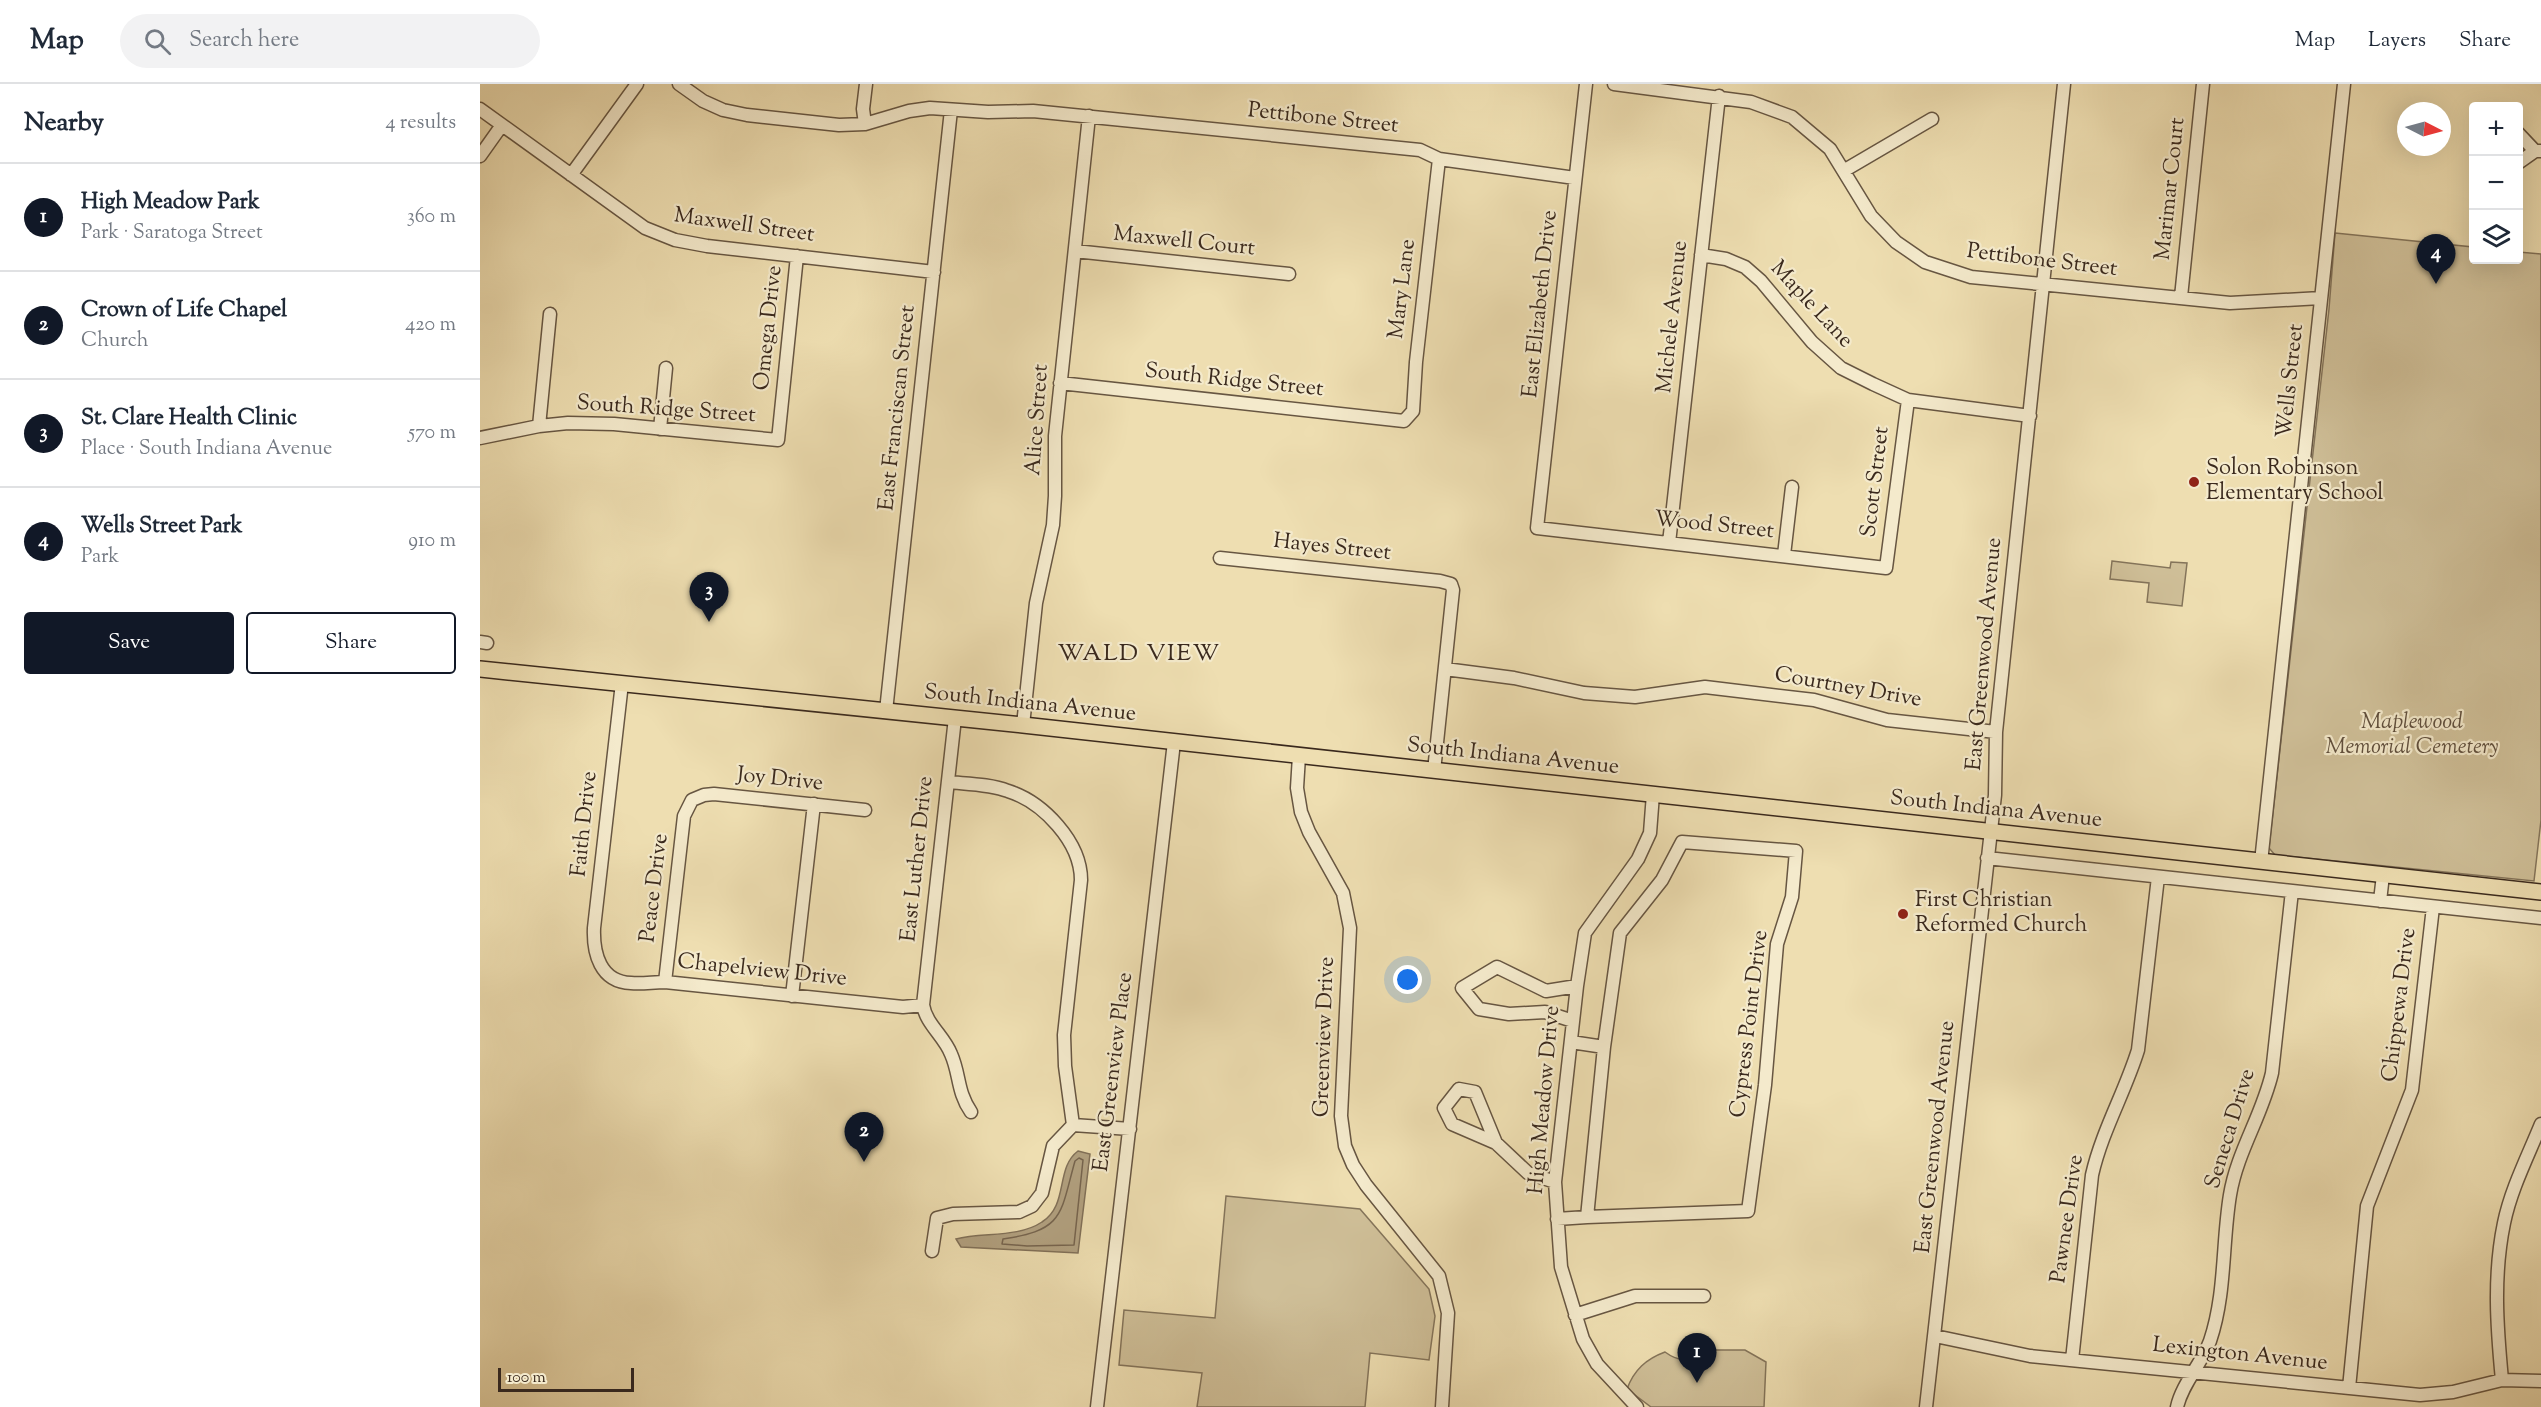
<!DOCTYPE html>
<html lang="en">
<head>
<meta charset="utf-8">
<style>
  :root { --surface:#fff; --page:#f2f2f3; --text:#1f2937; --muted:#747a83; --line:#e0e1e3; --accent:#111827 }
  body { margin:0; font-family:"Sorts Mill Goudy",serif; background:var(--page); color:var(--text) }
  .controls { position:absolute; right:18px; top:18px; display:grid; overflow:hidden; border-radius:6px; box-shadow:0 6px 24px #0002 }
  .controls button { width:54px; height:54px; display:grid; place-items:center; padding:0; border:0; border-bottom:2px solid var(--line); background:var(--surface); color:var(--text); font:30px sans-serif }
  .compass { position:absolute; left:1917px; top:18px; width:54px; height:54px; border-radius:50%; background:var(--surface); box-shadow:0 6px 24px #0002; rotate:96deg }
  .scale { position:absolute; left:18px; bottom:15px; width:136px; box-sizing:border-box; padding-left:6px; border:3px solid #3a291d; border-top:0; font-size:16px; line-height:21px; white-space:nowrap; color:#3a291d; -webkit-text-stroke:4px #f4eacc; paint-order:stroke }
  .you { position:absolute; left:928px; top:896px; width:21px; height:21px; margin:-15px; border:4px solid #fff; border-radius:50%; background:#1a73e8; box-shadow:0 0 0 9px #1a73e833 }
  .badge { display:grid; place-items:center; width:39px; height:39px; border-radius:50%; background:var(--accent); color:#fff; font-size:20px; font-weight:700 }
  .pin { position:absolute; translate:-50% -50px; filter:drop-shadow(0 2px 3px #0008) }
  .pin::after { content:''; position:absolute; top:32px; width:21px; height:18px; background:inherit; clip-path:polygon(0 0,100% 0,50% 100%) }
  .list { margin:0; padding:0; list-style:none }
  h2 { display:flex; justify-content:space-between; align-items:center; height:78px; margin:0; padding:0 24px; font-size:26px }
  h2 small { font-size:20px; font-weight:400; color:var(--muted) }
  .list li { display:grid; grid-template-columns:39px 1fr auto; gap:18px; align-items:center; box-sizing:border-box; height:108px; padding:0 24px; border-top:2px solid var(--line) }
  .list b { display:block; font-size:22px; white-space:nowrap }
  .list p { margin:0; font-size:20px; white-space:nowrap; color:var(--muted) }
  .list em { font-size:20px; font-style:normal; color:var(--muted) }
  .actions { display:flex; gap:12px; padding:18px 24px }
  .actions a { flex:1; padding:14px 0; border:2px solid var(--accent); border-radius:6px; text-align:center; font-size:21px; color:var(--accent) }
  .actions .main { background:var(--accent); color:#fff }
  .icon { flex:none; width:33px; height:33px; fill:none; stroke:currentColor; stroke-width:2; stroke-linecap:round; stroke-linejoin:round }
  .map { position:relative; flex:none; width:2061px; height:1323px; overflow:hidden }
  header { display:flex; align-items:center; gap:36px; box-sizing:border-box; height:84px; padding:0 30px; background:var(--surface); border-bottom:2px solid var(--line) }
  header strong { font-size:28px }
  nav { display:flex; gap:33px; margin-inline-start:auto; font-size:21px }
  .search { width:420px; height:54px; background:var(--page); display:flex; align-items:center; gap:15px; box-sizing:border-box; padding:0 21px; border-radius:33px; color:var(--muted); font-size:22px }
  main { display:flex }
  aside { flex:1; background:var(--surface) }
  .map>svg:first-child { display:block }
  .green { fill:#cfbf98; stroke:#84745a; stroke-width:1.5 }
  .water { fill:#b1a07f; stroke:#817058; stroke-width:1.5 }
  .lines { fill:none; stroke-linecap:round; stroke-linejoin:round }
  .shore { stroke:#76644e; stroke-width:1.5 }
  .minor-casing { stroke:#675642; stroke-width:15 }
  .major-casing { stroke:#3a291d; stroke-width:18 }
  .minor { stroke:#f4eacc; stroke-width:12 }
  .major { stroke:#eedeb1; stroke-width:15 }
  .poi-dot { fill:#8f2418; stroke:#f4eacc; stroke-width:2 }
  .labels { text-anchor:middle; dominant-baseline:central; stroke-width:4.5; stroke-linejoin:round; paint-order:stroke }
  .street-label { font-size:22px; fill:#3a291d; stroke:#f4eacc }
  .poi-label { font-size:22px; fill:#3a291d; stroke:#f4eacc; text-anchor:start }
  .park-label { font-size:22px; font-style:italic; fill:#5f4e3c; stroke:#f4eacc }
  .neighbourhood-label { font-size:24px; letter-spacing:1.5px; fill:#3a291d; stroke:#f4eacc }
</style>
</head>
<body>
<header>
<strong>Map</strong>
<div class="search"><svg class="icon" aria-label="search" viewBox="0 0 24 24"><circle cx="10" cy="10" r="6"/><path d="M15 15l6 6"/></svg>Search here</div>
<nav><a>Map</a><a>Layers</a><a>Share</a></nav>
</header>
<main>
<aside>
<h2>Nearby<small>4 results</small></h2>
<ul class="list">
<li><span class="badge">1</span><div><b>High Meadow Park</b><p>Park · Saratoga Street</p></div><em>360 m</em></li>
<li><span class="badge">2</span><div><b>Crown of Life Chapel</b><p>Church</p></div><em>420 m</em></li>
<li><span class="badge">3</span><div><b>St. Clare Health Clinic</b><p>Place · South Indiana Avenue</p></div><em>570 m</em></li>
<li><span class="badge">4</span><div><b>Wells Street Park</b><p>Park</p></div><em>910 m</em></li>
</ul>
<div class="actions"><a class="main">Save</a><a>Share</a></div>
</aside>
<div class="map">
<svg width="2061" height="1323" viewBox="0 0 2061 1323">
  <rect width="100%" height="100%" fill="#eedeb1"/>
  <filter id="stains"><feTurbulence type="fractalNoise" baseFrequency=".00333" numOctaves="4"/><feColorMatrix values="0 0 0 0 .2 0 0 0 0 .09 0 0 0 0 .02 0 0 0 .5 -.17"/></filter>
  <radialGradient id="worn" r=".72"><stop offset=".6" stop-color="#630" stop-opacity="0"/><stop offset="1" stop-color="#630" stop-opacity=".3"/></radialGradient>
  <path class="green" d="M1855,149L1993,163L1994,176H2038L2039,168L2061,170V736L2054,797L1795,771L1789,764L1849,225Z
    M1632,477L1690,484L1691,478L1707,479L1702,522L1667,518L1669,499L1630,495Z
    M746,1112L880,1125L949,1205L955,1232L949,1276L890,1269L885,1323H717L722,1289L639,1281L644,1226L735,1234Z
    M1229,1266H1265L1286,1278L1284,1323H1171L1147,1305C1154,1286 1166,1275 1185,1268C1201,1280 1214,1277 1229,1266Z"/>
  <path class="water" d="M598,1067L610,1070L598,1169L481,1163L476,1155C503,1148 538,1154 562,1138C589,1121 575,1084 598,1067Z"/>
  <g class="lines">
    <path class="shore" d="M599,1074L603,1076L594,1161L547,1162L522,1160L523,1155C585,1146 580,1130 595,1077Z"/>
    <g class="minor-casing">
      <path id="minor" d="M199,0L223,17L243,26L267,31L359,41L385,40L429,27L450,24L508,28L553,27L940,66L959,75L1095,94
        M1106,0L1057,444L1406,484L1428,316
        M1134,0L1271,18L1312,33L1350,65L1391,132L1416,158L1445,178L1491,193L1750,219L1841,214
        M0,25L165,144L195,156L227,162L454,188
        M385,40L383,25L386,0
        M2038,49L2055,67H2061
        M0,72L22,41
        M2038,79L2055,67
        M1365,86L1452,35
        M91,91L157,0
        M595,167L809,190
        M1221,171L1246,175L1265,183L1281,197L1332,258L1361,284L1393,300L1428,316L1550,332
        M1701,213L1723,0
        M580,299L924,337L933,327L936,278L959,75
        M59,342L70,230
        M180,345L186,284
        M0,354L59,342L88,339L134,340L298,356L317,172
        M1189,459L1239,12
        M1304,471L1312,403
        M740,474L960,497L971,500L973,506L954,687
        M0,558L7,559
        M965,585L1034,594L1104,609L1155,613L1225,603L1334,616L1407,636L1516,648
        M142,599L114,844C113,869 120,898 151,899C163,900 173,898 185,898L423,923L443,921
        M406,627L471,26
        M475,634L443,921C446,940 464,952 471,970C480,990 477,1008 491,1028
        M543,641L556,519L573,441L575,412V352L609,32
        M819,672L817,704L821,728L829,748L863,809L870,844L861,1032L865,1062L873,1081L886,1101L959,1192L968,1229L962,1323
        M468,698C488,700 510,700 528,707C563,718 601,758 601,796L584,951L585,982L593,1041L650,1045
        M1202,758L1316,767L1312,813L1297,860L1285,1001L1268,1127L1107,1133L1124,963L1140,849L1182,796Z
        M1507,774L2061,834
        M1781,778L1864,0
        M1900,817L1903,791
        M185,898L204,732L212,716L224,711L234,710L385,726
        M312,912L334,720
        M1093,937L1065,928L1029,930L999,925L982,904L1017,883L1066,907L1097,902
        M1091,958L1124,963
        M1016,1059L972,1040L964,1024L979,1005L995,1008L1016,1059L1048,1089L1075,1098
        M1077,1135L1107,1133
        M452,1167L457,1134L473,1130L539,1128L552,1122L562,1109L573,1062L593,1041
        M1095,1231L1155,1212H1224
        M1455,1252L1550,1272L1940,1311L1973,1308L2022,1296L2061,1297
        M1592,1276L1612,1091C1622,1047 1645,1008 1658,966L1678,793
        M2022,1296C2017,1244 2013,1192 2024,1139C2031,1105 2048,1072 2061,1040
        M1869,1304L1887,1122L1932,1006L1953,823
        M617,1323L694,658
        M1157,1323L1117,1280L1103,1255L1081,1183L1075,1098L1097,902L1105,849L1158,775L1170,749L1173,710
        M1446,1323L1515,711L1516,648L1584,0
        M1697,1323C1702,1300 1722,1279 1730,1257C1746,1210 1742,1159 1750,1111C1757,1068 1782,1032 1792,989L1812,807"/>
    </g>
    <g class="major-casing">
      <path id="major" d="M0,585L543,641L2061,808"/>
    </g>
    <use href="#minor" class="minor"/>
    <use href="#major" class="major"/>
  </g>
  <g class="poi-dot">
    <circle cx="1714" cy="398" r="6"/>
    <circle cx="1423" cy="830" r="6"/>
  </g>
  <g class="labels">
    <g class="street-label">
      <text transform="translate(843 35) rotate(6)">Pettibone Street</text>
      <text transform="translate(1691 105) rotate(-84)">Marimar Court</text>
      <text transform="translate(264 142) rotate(8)">Maxwell Street</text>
      <text transform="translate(704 158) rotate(6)">Maxwell Court</text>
      <text transform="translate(1562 177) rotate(7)">Pettibone Street</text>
      <text transform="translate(923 205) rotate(-83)">Mary Lane</text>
      <text transform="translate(1061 220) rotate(-84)">East Elizabeth Drive</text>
      <text transform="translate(1331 221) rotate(47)">Maple Lane</text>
      <text transform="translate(1193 233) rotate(-84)">Michele Avenue</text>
      <text transform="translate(289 244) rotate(-84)">Omega Drive</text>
      <text transform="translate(754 297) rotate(6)">South Ridge Street</text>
      <text transform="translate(1811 297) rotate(-84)">Wells Street</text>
      <text transform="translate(418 324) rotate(-84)">East Franciscan Street</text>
      <text transform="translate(186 326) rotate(4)">South Ridge Street</text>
      <text transform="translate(558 336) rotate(-86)">Alice Street</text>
      <text transform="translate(1396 398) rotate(-83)">Scott Street</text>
      <text transform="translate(1234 442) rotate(6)">Wood Street</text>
      <text transform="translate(852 464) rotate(6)">Hayes Street</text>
      <text transform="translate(1505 570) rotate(-85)">East Greenwood Avenue</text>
      <text transform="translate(1368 604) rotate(10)">Courtney Drive</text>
      <text transform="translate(550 620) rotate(6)">South Indiana Avenue</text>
      <text transform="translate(1033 673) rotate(6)">South Indiana Avenue</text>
      <text transform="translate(300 696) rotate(6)">Joy Drive</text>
      <text transform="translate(1516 726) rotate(6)">South Indiana Avenue</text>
      <text transform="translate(105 740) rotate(-84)">Faith Drive</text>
      <text transform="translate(438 775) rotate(-84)">East Luther Drive</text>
      <text transform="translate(175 804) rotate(-83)">Peace Drive</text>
      <text transform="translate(282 887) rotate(6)">Chapelview Drive</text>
      <text transform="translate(1920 921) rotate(-83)">Chippewa Drive</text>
      <text transform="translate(1270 940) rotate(-83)">Cypress Point Drive</text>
      <text transform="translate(845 953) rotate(-88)">Greenview Drive</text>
      <text transform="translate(634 988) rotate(-83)">East Greenview Place</text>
      <text transform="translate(1065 1016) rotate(-85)">High Meadow Drive</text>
      <text transform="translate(1751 1045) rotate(-73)">Seneca Drive</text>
      <text transform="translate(1456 1053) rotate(-84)">East Greenwood Avenue</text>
      <text transform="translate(1588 1135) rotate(-82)">Pawnee Drive</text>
      <text transform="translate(1760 1271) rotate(6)">Lexington Avenue</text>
    </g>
    <g class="poi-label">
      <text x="1726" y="385">Solon Robinson<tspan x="1726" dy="25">Elementary School</tspan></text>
      <text x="1435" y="817">First Christian<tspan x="1435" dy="25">Reformed Church</tspan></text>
    </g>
    <g class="park-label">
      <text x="1932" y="639">Maplewood<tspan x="1932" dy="25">Memorial Cemetery</tspan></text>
    </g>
    <g class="neighbourhood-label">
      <text x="659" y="570">WALD VIEW</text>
    </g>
  </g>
  <rect width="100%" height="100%" filter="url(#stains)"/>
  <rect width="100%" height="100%" fill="url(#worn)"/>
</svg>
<div class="controls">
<button>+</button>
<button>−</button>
<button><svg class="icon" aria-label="layers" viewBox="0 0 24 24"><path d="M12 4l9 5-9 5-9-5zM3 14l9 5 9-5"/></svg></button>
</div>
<svg class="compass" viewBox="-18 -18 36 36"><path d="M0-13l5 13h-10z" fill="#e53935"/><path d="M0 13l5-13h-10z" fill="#747a83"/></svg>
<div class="scale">100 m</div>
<div class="you"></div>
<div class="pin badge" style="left:1217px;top:1299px">1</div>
<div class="pin badge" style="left:384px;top:1078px">2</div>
<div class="pin badge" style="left:229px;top:538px">3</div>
<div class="pin badge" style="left:1956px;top:200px">4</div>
</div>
</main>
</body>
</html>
